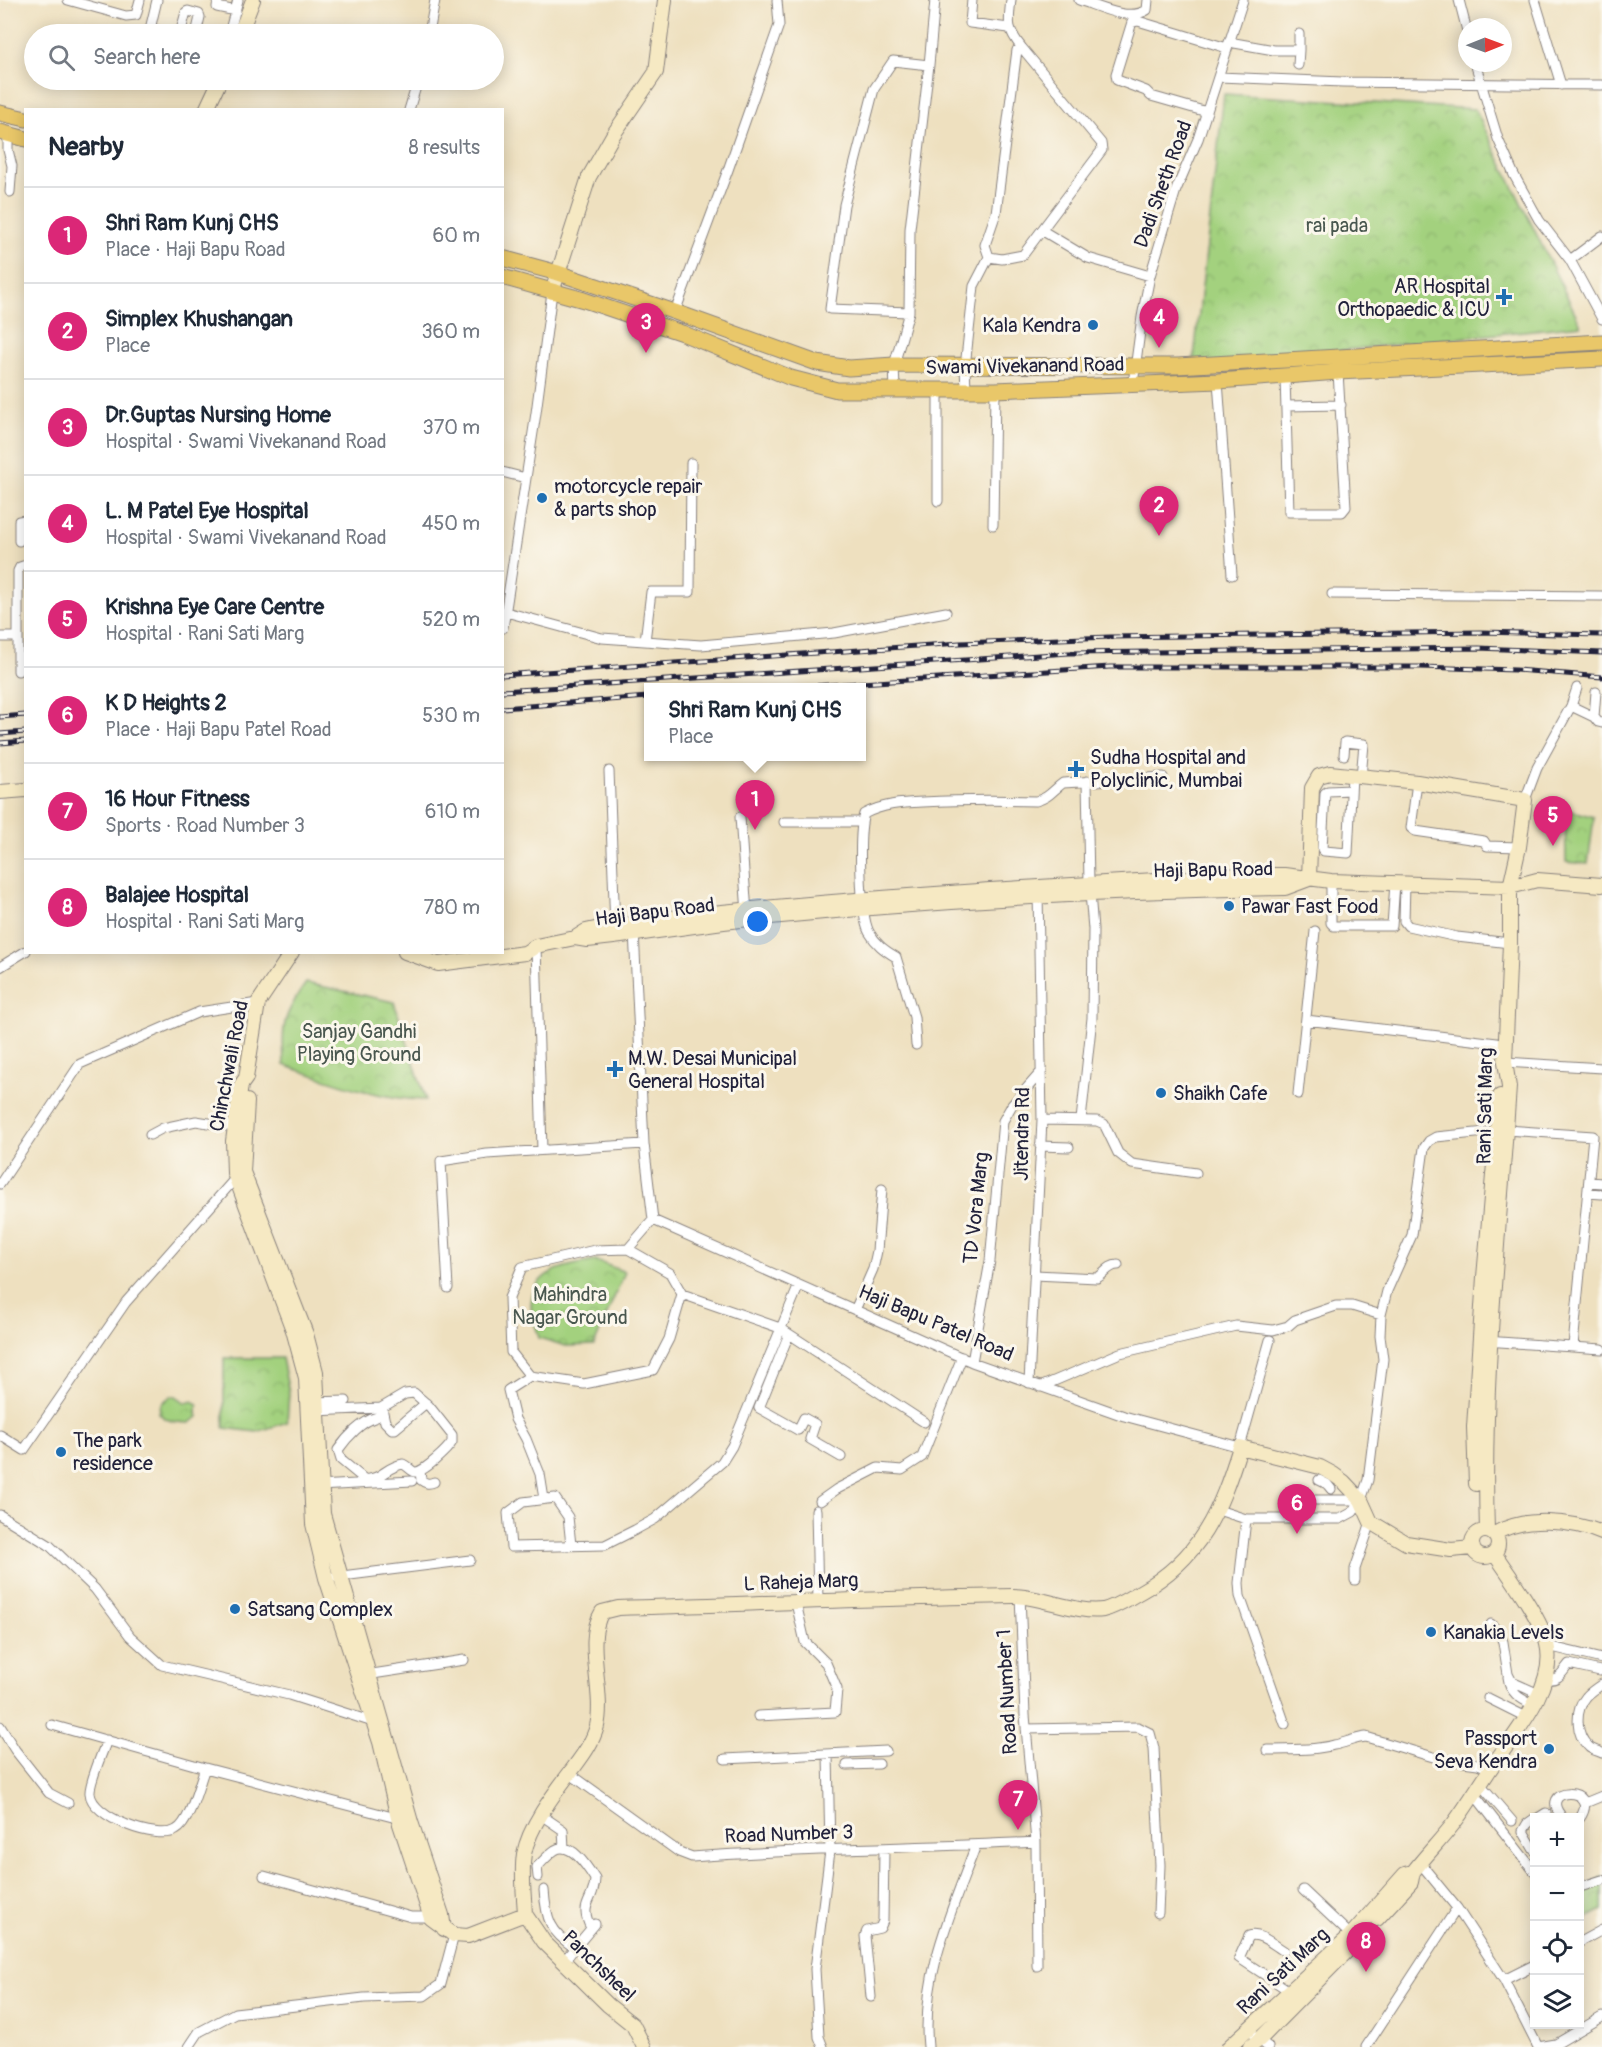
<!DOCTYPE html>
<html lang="en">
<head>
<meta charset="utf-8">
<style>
  :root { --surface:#fff; --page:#f2f2f3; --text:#1f2937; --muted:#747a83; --line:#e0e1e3; --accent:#db2777 }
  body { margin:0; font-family:Pangolin,sans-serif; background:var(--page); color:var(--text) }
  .controls { position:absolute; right:18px; bottom:18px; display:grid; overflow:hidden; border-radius:0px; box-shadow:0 3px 15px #0003 }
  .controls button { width:54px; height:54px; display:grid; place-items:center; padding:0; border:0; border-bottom:2px solid var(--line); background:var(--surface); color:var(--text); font:30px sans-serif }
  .compass { position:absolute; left:1458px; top:18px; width:54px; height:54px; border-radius:50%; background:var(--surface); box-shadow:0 3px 15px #0003; rotate:89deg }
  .you { position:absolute; left:758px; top:922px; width:21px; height:21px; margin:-15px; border:4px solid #fff; border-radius:50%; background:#1a73e8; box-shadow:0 0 0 9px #1a73e833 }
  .badge { display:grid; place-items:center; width:39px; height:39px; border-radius:50%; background:var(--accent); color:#fff; font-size:20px; font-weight:700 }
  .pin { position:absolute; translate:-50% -50px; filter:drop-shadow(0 2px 3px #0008) }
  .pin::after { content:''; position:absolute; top:32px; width:21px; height:18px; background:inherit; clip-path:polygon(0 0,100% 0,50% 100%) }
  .popup { position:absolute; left:644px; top:683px; width:222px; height:78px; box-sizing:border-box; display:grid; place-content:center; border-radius:0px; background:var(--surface); filter:drop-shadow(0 2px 4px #0005); font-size:20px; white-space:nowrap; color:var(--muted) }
  .popup b { font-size:22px; color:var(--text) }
  .popup::after { content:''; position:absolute; left:50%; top:100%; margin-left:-12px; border:12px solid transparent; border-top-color:var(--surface) }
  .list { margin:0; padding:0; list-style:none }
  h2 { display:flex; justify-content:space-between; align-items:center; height:78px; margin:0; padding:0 24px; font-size:26px }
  h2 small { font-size:20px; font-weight:400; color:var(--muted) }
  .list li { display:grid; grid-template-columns:39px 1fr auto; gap:18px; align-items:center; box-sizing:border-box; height:96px; padding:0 24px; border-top:2px solid var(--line) }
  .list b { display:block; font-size:22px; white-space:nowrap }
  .list p { margin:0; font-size:20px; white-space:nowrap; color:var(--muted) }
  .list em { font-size:20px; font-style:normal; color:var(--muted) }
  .icon { flex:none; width:33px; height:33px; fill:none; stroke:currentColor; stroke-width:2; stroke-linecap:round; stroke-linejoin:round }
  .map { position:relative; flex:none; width:1602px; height:2047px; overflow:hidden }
  .search { position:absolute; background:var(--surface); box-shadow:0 3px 15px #0003; left:24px; top:24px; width:480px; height:66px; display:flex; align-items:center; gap:15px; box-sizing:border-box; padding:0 21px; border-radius:33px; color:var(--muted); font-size:22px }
  .panel { position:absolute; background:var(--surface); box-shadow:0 3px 15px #0003; left:24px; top:108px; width:480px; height:846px; border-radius:0px }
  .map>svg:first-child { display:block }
  .park { fill:url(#park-crowns); stroke:#627a5c; stroke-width:1.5 }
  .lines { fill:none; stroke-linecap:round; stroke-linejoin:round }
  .street-casing { stroke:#88817d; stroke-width:11 }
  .secondary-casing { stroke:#88817d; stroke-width:16 }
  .primary-casing { stroke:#88817d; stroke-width:17 }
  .street { stroke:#fff; stroke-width:9 }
  .secondary { stroke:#f6e9c3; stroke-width:14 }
  .primary { stroke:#e9c769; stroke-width:15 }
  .rail-casing { stroke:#22223b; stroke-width:5 }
  .rail { stroke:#fbf7ec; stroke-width:3; stroke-dasharray:9; stroke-linecap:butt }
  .poi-dot { fill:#1f6fb2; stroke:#fbf7ec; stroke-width:2 }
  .labels { text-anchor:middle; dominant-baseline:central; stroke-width:6; stroke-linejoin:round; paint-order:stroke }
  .street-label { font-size:20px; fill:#22223b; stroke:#fbf7ec }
  .park-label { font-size:20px; fill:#49574f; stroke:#fbf7ec }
  .poi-label { font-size:20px; fill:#22223b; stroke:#fbf7ec; text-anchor:start }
</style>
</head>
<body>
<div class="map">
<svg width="1602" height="2047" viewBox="0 0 1602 2047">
  <defs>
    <pattern id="park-crowns" width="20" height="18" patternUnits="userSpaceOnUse" patternTransform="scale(1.5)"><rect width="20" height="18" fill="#a3d17e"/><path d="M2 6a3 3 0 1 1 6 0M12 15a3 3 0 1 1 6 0" fill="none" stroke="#8cb36e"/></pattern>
  </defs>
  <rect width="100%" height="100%" fill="#fbf7ec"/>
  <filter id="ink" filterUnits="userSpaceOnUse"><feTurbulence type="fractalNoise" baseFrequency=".0167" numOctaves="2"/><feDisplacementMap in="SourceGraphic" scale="12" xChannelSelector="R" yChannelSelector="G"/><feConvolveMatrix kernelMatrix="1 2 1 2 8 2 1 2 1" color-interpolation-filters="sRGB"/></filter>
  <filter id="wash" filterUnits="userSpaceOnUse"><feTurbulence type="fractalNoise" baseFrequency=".008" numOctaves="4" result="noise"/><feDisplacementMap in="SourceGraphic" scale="24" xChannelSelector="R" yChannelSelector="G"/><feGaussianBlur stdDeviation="1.35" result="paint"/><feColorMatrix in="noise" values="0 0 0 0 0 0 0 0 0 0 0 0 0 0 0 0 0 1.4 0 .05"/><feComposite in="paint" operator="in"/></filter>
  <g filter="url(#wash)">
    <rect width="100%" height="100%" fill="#eee0bf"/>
    <path class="park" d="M1224,94L1475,109L1581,325L1193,366Z
      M1565,809L1594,817L1588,864L1566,862Z
      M306,983L394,1002L426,1100C376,1099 331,1081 284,1065C282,1025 282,1017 306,983Z
      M596,1261L625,1272L594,1345L566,1346L539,1338C537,1329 531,1316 531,1305C532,1270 568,1265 596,1261Z
      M224,1358H282L289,1393L287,1422L257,1432L224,1428Z
      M171,1396H176L186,1403L193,1401L198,1406L196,1410L198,1417L189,1423C176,1422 167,1422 159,1413L161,1404Z
      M1602,1876V1910L1580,1922V1889Z"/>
  </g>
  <g filter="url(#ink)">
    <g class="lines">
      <g class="street-casing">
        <path id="street" d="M68,0L126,16L136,15L140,0
          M157,0L151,25L153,29L176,34
          M218,0L217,7L236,11
          M972,0L970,23L1009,28
          M1011,0C1008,24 1007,29 1022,48
          M1079,0C1098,6 1128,22 1147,10L1148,0
          M1459,0L1467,31
          M1535,0L1561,85
          M180,34L186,12L188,11L199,14L200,17L196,34
          M229,34L238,0
          M429,34L435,0
          M1229,42L1274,50H1299V34
          M1475,63L1498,139L1514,175L1539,220L1570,260L1602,319
          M929,65L935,0
          M1298,65L1299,50
          M1219,77L1343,82L1602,85
          M409,110L418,80
          M1207,112L1151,96L1146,91L1117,80L1116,74L1132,22L1138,21L1227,48
          M8,134V150L12,166L10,192
          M1043,231L1088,258L1150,276
          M1570,260L1602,236
          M675,312L728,170L779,25L777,0
          M1285,377L1289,512H1342L1346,507L1338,372
          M1218,381L1232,575
          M1133,384L1142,317L1150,276L1176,190L1198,139L1243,0
          M938,389V501
          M966,389L965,367L974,286L989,257L1002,259L1023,255L1102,150L1101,143L1022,48L1017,50L996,213L985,245L989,257
          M895,390L894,365L909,312L910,229L929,65L893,61L874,89L844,205L830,309L909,312
          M1286,406L1341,405
          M502,472L526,478
          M993,525L995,390
          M19,541V521L26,520
          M1332,594L1602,596
          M506,612L602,638L701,645L834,633L946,612
          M503,628L536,413L552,292
          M0,637H17
          M645,641L651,592H690L691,463
          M18,671V571L20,567L26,565
          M1596,692L1594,717L1598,722L1602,723
          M1571,706L1577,688
          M1344,755L1345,742L1364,744L1361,777
          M609,771L615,927
          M1087,781L1089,883
          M1417,782L1411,828L1415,831L1484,841L1487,846L1519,847
          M1351,790L1328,791L1325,793L1322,849L1324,851L1348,853L1352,776
          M1525,800L1537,768L1571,706L1594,717
          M740,817L747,913
          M784,822H862
          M1331,881V923L1334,926H1392L1395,883
          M1405,883L1404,921L1408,926L1457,937L1510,943
          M634,930L644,1144L653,1220L972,1362L1124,1416L1240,1447L1270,1340
          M536,946L542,1150
          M0,967L26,951
          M1306,1020L1505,1044
          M916,1045L914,1017L896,957C884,950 876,944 869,932C860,915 858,833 864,814C883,804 901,803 923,802C961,800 998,800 1036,801C1049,798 1053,790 1063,783L1163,777
          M1505,1062L1602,1068
          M1298,1094L1315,931
          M1042,1120L1097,1121L1104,1124L1118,1153L1132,1164L1196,1173
          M1081,1120L1092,1018L1093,929L1090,893
          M150,1135L163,1128L196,1121L240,1128
          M1040,1146L1069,1147
          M1589,1182L1602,1183
          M0,1184L80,1064L199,1012L258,1003
          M1588,1193L1602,1194
          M628,1249L670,1273L682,1294L669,1339L653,1370L584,1384L530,1376L511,1352L509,1298L522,1267L595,1250Z
          M628,1249L653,1220
          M1035,1275L1097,1278C1105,1274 1108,1265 1118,1265
          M448,1288L441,1161L487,1154L644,1144
          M682,1294L780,1328L924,1422
          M855,1310L873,1269L877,1251L882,1189
          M789,1334L759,1408L798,1430L804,1418L815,1424L810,1439L841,1457
          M1485,1341L1602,1349
          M972,1362L990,1261L1003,1121L1012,1105L1042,1071
          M530,1376L508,1390L515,1419L526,1439L540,1474L544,1499
          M1029,1383L1042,1120L1038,892
          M1040,1387L1120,1353L1236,1326L1273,1330L1288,1326L1295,1320L1336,1306H1352L1381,1315
          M313,1402L346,1401
          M382,1408L385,1422L392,1429H395L426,1403
          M315,1411L381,1408L405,1394L414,1393L429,1406L452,1435V1442C448,1449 423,1473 415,1472C411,1471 408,1466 403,1464C387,1466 380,1481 364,1479L341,1460L338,1450C347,1437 362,1421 377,1417
          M0,1435L24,1450L126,1302L233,1181L239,1177
          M420,1471L421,1480C426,1484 429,1484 434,1482
          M1319,1480L1327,1484L1331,1489
          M318,1486L412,1481
          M1299,1500H1361
          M820,1501L837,1489L878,1468L902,1470L922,1457L962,1357
          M816,1510L818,1601
          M1218,1510L1246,1519H1340L1353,1512L1361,1500L1368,1480L1383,1359L1380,1336L1381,1315L1387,1291L1412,1235L1424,1148L1429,1141L1436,1137L1506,1130L1593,1136L1573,1346
          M0,1515L49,1545L95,1589L130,1636L162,1665L289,1695L376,1723
          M1246,1519L1239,1583L1240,1596L1285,1724
          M571,1545L568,1517L555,1498L523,1502L508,1513L511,1547L605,1545L635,1530L655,1519L722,1462L732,1446L799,1285
          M326,1578L470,1560
          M1355,1580V1569L1371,1522
          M1020,1596L1025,1715L1036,1842L1037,1966
          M1491,1624L1500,1634L1503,1642L1508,1674L1512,1682L1539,1694
          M1548,1646L1602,1659
          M366,1675L464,1660
          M1508,1677C1510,1693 1519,1698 1533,1705
          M1545,1679C1559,1681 1561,1674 1569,1664L1600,1671
          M1602,1684C1597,1688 1590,1692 1586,1697C1575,1710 1575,1735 1589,1747C1592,1750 1598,1751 1602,1753
          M1488,1698L1526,1717
          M758,1716L835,1712L837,1689L826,1663L805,1642L796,1603
          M52,1725L205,1768L400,1819
          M0,1726L15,1750L49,1793L68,1803
          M1026,1729L1138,1727L1150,1733L1154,1748L1160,1865L1158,1913
          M107,1740C103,1751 89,1783 90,1793C91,1817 157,1841 176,1830C190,1823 199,1783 205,1768
          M1267,1750C1289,1749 1313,1751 1334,1745C1346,1743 1354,1738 1366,1737L1440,1759L1478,1764L1491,1769
          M725,1759L886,1751
          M847,1765L879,1764
          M569,1773L679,1852L692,1857C807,1848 922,1848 1036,1842
          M1481,1785L1512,1821
          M1474,1794L1534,1871
          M1585,1803L1602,1796
          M541,1815L563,1830L564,1848
          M1538,1818L1546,1813
          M1563,1818C1534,1786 1602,1785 1580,1818
          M1534,1819L1527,1824L1523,1831L1534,1850
          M1420,1863L1457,1908L1504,1980L1538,2047L1556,2044L1602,2017
          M264,1876L411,1917H435
          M538,1877L537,1867C542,1862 549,1854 555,1850C571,1840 588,1868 595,1879C594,1903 578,1903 591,1928
          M1580,1887L1602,1880
          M544,1890C546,1919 550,1932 575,1948
          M1303,1890L1357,1941
          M1580,1942L1602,1930
          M1284,1951C1274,1945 1260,1932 1249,1936L1239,1958L1294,1994
          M564,1961L595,1924
          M1504,1980L1534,1965
          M871,1997L865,1936L867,1931L880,1928L883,1921L884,1849
          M1248,2030L1268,2047
          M189,2047L199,2032L235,2013L364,1998L424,1996L441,1984L454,1935
          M823,2047L819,2037L815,1969L830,1851L828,1754
          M928,2047C921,1976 952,1910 976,1845
          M1366,2047L1457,1908"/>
      </g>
      <g class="secondary-casing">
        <path id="secondary" d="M240,34L253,0
          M206,110L220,80
          M552,292L589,177L613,135L656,72L665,0
          M0,792L26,790
          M1309,879L1285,888C1106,891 928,901 750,919C695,925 642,934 587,940L575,938L586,931L595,929C634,924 673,917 712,913C888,895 1065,885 1241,875H1284L1331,881L1510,887L1537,880L1602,885
          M1309,879L1312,788L1319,776L1330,773L1417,782L1525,800L1519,847L1510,887V943L1505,1062L1509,1087C1499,1235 1482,1382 1487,1531
          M292,952L258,1003L246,1078L241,1085L233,1141L234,1173L293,1330L306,1378L313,1524L326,1578L380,1742L398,1818L431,1918L454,1935L468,1936L525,1914
          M405,952L438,964L525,953L536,946L575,938
          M247,1101L243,1172L306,1334L316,1372L323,1514L411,1822L442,1915L444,1929
          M1476,1484L1474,1427L1484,1277L1500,1096
          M1472 1544a13 13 0 1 1 26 0a13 13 0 1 1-26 0Z
          M1494,1534C1524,1516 1571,1520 1602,1533
          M525,1914C524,1894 521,1873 524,1854C529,1827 553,1795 569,1774C580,1759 592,1745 597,1726C605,1692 584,1641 602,1612L618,1608C750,1604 881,1598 1013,1596C1041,1596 1077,1614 1103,1610C1116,1607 1129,1598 1140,1592C1201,1558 1220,1511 1240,1447L1320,1467L1333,1474L1344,1482L1361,1500L1371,1522L1406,1543L1451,1550L1473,1548
          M525,1914L544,1942L608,2005L633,2025L644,2047
          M1377,1919L1411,1882L1413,1872
          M1229,2047L1350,1936L1405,1874L1413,1872C1426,1855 1441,1840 1454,1823C1469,1803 1481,1782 1495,1762C1517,1731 1557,1684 1547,1644C1542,1620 1509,1575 1494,1553
          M1250,2047L1260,2039L1352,1946"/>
      </g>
      <g class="primary-casing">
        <path id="primary" d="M0,113L26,119
          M0,132L26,139
          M502,258L558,273L675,312L817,363L849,368L894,365L1177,366L1602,342
          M502,277L584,300L682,333L791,378L837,390H995L1218,381L1338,372L1602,359"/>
      </g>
      <use href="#street" class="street"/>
      <use href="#secondary" class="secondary"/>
      <use href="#primary" class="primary"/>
      <g class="rail-casing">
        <path id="rail" d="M502,675L960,643L1110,637L1480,632L1602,635
          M782,688L1110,667H1420L1516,670L1602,677
          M502,691L1069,653L1479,648L1602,653
          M502,708L648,697
          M0,717L26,715
          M0,734L26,732
          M0,743L26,741"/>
      </g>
      <use href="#rail" class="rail"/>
    </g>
  </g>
  <g class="poi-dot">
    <path d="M1501 288h6v6h6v6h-6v6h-6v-6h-6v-6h6z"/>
    <circle cx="1093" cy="325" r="6"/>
    <circle cx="542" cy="498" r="6"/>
    <path d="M1073 760h6v6h6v6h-6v6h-6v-6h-6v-6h6z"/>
    <circle cx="1229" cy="906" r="6"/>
    <path d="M612 1060h6v6h6v6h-6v6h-6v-6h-6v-6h6z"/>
    <circle cx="1161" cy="1093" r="6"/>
    <circle cx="61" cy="1452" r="6"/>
    <circle cx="235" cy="1609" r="6"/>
    <circle cx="1431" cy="1632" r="6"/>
    <circle cx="1549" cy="1749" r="6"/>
  </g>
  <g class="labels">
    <g class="street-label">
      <text transform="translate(1163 184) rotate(-70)">Dadi Sheth Road</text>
      <text transform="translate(1025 366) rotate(-1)">Swami Vivekanand Road</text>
      <text transform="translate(1213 870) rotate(-1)">Haji Bapu Road</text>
      <text transform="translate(655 912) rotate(-7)">Haji Bapu Road</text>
      <text transform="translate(229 1066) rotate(-79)">Chinchwali Road</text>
      <text transform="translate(1485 1106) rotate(-89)">Rani Sati Marg</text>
      <text transform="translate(1022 1134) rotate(-89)">Jitendra Rd</text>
      <text transform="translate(976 1208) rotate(-84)">TD Vora Marg</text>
      <text transform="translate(936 1323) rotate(23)">Haji Bapu Patel Road</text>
      <text transform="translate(801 1582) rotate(-2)">L Raheja Marg</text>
      <text transform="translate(1007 1692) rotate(-93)">Road Number 1</text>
      <text transform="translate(789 1834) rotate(-2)">Road Number 3</text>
      <text transform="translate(599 1966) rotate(44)">Panchsheel</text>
      <text transform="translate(1283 1971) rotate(-43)">Rani Sati Marg</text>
    </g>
    <g class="park-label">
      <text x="1337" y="225">rai pada</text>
      <text x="359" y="1031">Sanjay Gandhi<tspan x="359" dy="23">Playing Ground</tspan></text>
      <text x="570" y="1294">Mahindra<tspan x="570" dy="23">Nagar Ground</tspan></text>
    </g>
    <g class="poi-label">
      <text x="1490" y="286" text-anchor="end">AR Hospital<tspan x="1490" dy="23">Orthopaedic &amp; ICU</tspan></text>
      <text x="1081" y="325" text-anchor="end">Kala Kendra</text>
      <text x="554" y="486">motorcycle repair<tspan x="554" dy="23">&amp; parts shop</tspan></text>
      <text x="1090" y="757">Sudha Hospital and<tspan x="1090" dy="23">Polyclinic, Mumbai</tspan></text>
      <text x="1241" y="906">Pawar Fast Food</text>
      <text x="628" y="1058">M.W. Desai Municipal<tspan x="628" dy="23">General Hospital</tspan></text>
      <text x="1173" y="1093">Shaikh Cafe</text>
      <text x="73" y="1440">The park<tspan x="73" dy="23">residence</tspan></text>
      <text x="247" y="1609">Satsang Complex</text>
      <text x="1443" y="1632">Kanakia Levels</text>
      <text x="1537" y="1738" text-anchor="end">Passport<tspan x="1537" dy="23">Seva Kendra</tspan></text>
    </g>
  </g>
</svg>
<div class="controls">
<button>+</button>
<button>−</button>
<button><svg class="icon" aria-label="locate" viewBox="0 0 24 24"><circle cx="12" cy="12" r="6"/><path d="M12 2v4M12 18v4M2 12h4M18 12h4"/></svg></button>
<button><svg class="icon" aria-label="layers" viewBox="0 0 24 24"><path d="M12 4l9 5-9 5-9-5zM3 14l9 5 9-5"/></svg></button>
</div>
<svg class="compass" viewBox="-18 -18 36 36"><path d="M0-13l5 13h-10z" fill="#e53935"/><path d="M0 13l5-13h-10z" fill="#747a83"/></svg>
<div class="you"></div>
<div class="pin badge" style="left:755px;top:830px">1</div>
<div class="popup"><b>Shri Ram Kunj CHS</b>Place</div>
<div class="pin badge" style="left:1159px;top:536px">2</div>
<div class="pin badge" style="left:646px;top:353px">3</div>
<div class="pin badge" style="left:1159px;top:348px">4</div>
<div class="pin badge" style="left:1553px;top:846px">5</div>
<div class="pin badge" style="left:1297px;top:1534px">6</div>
<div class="pin badge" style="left:1018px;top:1830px">7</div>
<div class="pin badge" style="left:1366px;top:1972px">8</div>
<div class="search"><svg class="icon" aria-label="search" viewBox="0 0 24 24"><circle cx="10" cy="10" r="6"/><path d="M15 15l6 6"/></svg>Search here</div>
<section class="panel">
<h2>Nearby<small>8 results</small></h2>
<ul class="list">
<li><span class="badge">1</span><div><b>Shri Ram Kunj CHS</b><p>Place · Haji Bapu Road</p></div><em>60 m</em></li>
<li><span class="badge">2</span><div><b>Simplex Khushangan</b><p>Place</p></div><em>360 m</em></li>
<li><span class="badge">3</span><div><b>Dr.Guptas Nursing Home</b><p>Hospital · Swami Vivekanand Road</p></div><em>370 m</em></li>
<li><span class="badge">4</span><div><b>L. M Patel Eye Hospital</b><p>Hospital · Swami Vivekanand Road</p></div><em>450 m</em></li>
<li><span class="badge">5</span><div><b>Krishna Eye Care Centre</b><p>Hospital · Rani Sati Marg</p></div><em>520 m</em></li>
<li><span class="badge">6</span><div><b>K D Heights 2</b><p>Place · Haji Bapu Patel Road</p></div><em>530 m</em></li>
<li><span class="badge">7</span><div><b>16 Hour Fitness</b><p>Sports · Road Number 3</p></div><em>610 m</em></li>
<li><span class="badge">8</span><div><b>Balajee Hospital</b><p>Hospital · Rani Sati Marg</p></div><em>780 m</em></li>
</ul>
</section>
</div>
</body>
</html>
